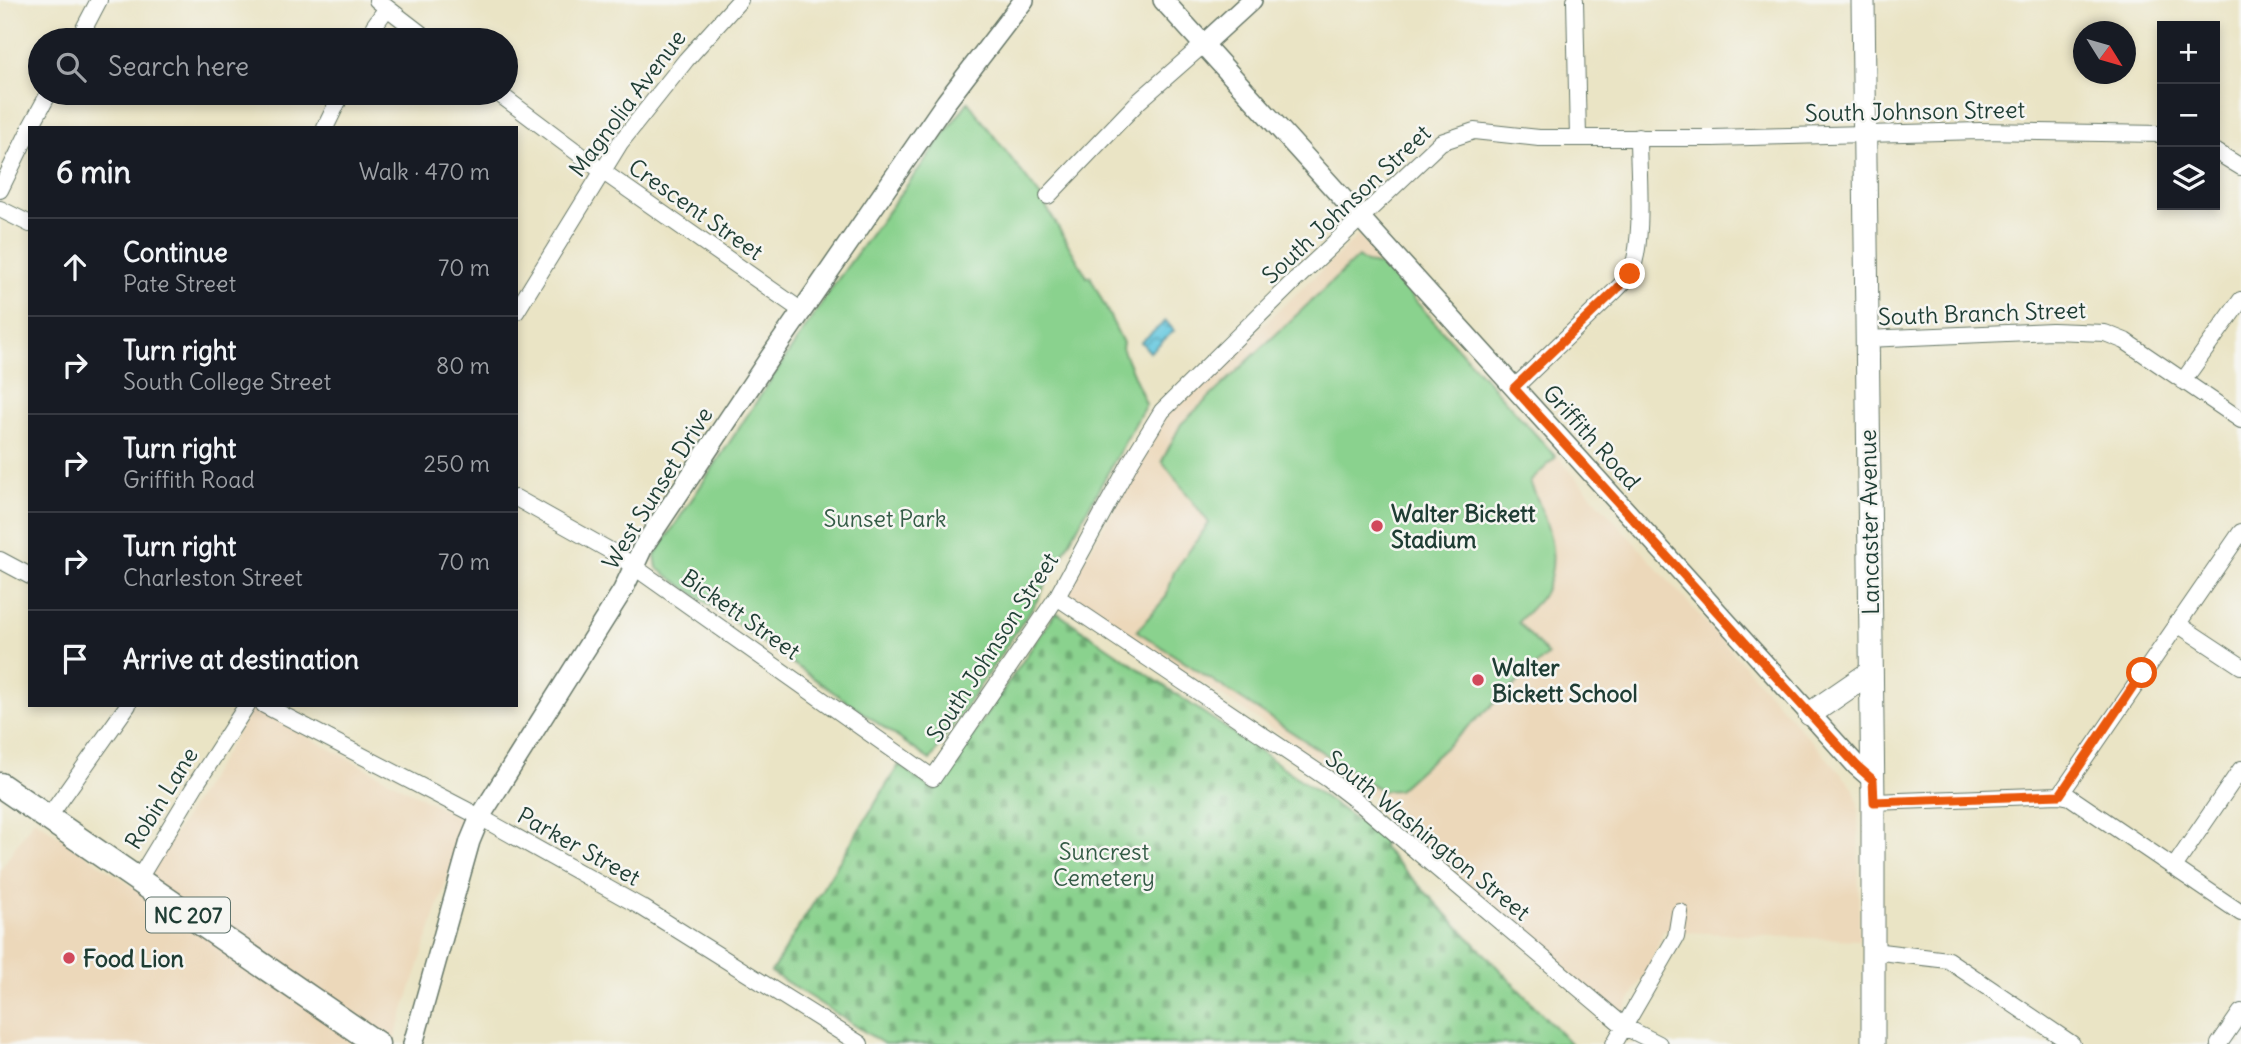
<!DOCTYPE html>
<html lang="en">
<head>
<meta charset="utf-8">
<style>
  :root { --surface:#171b24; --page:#20242c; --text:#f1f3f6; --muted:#9ea1a6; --line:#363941 }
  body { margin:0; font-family:Delius,sans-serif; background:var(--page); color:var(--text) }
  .controls { position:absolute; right:21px; top:21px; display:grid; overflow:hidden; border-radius:0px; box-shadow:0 4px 10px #0003 }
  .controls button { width:63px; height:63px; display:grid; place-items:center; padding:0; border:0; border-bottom:2px solid var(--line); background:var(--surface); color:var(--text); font:35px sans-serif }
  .compass { position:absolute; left:2073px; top:21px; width:63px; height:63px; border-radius:50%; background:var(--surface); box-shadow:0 4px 10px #0003; rotate:127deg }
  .stop { position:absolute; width:21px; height:21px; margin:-16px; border:5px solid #ea580c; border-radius:50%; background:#fff }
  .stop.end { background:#ea580c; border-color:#fff; box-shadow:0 2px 7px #0008 }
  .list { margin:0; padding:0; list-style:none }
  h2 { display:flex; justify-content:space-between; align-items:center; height:91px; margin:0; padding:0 28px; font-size:30px }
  h2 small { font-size:23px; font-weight:400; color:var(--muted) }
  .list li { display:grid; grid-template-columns:46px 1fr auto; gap:21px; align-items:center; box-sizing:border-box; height:98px; padding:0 28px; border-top:2px solid var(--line) }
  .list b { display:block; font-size:26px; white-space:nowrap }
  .list p { margin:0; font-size:23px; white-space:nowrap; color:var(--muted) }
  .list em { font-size:23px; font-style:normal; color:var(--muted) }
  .icon { flex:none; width:38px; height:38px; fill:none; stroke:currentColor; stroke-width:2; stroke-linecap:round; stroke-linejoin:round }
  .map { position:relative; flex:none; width:2241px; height:1044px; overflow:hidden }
  .search { position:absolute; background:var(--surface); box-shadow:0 4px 10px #0003; left:28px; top:28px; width:490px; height:77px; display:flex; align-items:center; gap:18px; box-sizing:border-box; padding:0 24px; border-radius:38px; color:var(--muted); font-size:26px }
  .panel { position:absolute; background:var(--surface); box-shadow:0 4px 10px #0003; left:28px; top:126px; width:490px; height:581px; border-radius:0px }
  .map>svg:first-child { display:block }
  .built { fill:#ecd8ba }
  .green { fill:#8ad28e; stroke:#548861; stroke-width:2 }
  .cemetery { fill:url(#cemetery-stones); stroke:#548861; stroke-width:2 }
  .water { fill:url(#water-waves); stroke:#40828a; stroke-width:2 }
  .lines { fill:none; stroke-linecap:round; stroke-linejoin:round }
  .minor-casing { stroke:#667767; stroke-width:18 }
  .tertiary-casing { stroke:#667767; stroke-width:22 }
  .secondary-casing { stroke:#667767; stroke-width:25 }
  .primary-casing { stroke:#667767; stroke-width:27 }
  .minor { stroke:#fff; stroke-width:16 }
  .tertiary { stroke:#fff; stroke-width:19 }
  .secondary { stroke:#fff; stroke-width:23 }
  .primary { stroke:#fff; stroke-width:24 }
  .route { stroke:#ea580c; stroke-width:9 }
  .poi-dot { fill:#d1495b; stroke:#f6f6f2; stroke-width:2.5 }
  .labels { text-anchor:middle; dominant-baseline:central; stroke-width:5; stroke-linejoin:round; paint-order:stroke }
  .shield { fill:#f6f6f2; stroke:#60746d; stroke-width:2 }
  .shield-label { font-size:21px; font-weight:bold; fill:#1f3d34 }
  .street-label { font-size:23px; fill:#1f3d34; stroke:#f6f6f2 }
  .poi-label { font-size:23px; font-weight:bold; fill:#1f3d34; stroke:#f6f6f2; text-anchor:start }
  .park-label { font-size:23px; fill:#345b46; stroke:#f6f6f2 }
</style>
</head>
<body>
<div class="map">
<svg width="2241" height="1044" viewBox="0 0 2241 1044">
  <defs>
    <pattern id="cemetery-stones" width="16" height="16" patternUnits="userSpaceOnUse" patternTransform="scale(1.75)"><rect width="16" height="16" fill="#8ad28e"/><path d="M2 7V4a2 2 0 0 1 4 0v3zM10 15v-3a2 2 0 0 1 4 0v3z" fill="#70ac75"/></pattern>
    <pattern id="water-waves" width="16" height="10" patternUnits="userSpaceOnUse" patternTransform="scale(1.75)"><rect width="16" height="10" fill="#62c7df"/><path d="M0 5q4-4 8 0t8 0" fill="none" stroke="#50a3b6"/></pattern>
  </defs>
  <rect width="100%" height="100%" fill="#f6f6f2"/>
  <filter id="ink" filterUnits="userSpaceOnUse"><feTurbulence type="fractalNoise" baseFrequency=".0143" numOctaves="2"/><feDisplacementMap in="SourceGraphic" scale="14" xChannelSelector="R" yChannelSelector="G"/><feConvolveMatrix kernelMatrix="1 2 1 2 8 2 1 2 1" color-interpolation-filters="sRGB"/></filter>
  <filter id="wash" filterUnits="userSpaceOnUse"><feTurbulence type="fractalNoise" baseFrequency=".00686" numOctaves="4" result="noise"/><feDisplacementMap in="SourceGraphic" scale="28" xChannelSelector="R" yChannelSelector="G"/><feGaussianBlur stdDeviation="1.57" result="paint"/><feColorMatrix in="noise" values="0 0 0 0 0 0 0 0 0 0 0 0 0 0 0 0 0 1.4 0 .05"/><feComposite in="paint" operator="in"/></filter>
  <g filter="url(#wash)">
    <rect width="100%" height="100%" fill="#eae4c5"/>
    <path class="built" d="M1359,235L1853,787L1858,802L1859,940L1663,931L1653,959L1622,1014L1565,971L1407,830L1380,801L1066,592L1169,413Z
      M253,708L466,821L393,1044H0V870L34,819L139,891Z"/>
    <path class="green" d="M968,102L1040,196L1087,277L1090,276L1123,343L1122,348L1146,404L1036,602L930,760L657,568L655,555L833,286Z
      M1358,257L1366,263L1384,266L1556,457L1530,482C1545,517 1564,557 1544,593C1537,604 1526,613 1518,622L1548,655L1398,790L1382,791L1137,631L1166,597L1174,572L1209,523L1162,461L1181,424Z"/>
    <path class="cemetery" d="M1056,612L1277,763L1383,839V848L1571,1044H884L771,972L899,765L935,791Z"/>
    <path class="water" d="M1166,321L1174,331L1150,352L1141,342Z"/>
  </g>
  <g filter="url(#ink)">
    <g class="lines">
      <g class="minor-casing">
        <path id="minor" d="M377,0L429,40
          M1575,0L1578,138
          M78,40L99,0
          M367,40L374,26L387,8
          M498,93L602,171L802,311
          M30,128L49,93
          M325,128L342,93
          M2215,151L2241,167
          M0,190L30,129
          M1048,196L1139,101L1204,44
          M0,209L30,224
          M516,312L620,143L686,60L740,0
          M1866,339L2052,331L2105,333L2125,341L2241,420
          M2183,381L2241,300
          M1514,388L1616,290C1621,285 1627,279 1630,274C1645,244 1638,172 1638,137
          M516,498L616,554L933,778L1057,597L1130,463L1162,411L1294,281L1441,142L1474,131L1539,138H1713L1980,131L2162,134
          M0,560L30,576
          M1057,597L1328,779L1362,805L1625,1027L1659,1044
          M2176,623L2241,666
          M264,705L480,817L643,908L860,1044
          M2060,795L2241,532
          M1873,802L2060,795L2070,797L2241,913
          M48,818L128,705
          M2174,867L2241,769
          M138,880L198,781L247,705
          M1873,951L1948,960L2072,1044
          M1614,1044L1676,937L1680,912
          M2219,1044L2241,1012"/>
      </g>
      <g class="tertiary-casing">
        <path id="tertiary" d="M1163,0L1857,766L1873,780
          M1204,44L1252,0
          M413,1044L470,841L480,817L623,590L643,547L768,360L946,102L1024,0"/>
      </g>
      <g class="secondary-casing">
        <path id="secondary" d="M1863,0L1873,802V1044
          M1810,714L1871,672"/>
      </g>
      <g class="primary-casing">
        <path id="primary" d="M0,785L377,1044"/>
      </g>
      <use href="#minor" class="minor"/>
      <use href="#tertiary" class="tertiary"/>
      <use href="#secondary" class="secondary"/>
      <use href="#primary" class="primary"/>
    </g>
  </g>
  <g class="lines" filter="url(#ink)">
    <path class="route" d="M1630,274L1616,290L1514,388L1857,766L1873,780L1874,802L2060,795L2142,673"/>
  </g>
  <g class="poi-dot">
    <circle cx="1377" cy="526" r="7"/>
    <circle cx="1478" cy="680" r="7"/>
    <circle cx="69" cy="958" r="7"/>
  </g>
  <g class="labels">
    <rect class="shield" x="146" y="897.5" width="84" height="35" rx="5"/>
    <g class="shield-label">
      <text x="188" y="915">NC 207</text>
    </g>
    <g class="street-label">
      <text transform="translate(627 103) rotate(-53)">Magnolia Avenue</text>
      <text transform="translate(1915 111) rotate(-1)">South Johnson Street</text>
      <text transform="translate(1346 204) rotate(-43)">South Johnson Street</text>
      <text transform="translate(696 209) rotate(35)">Crescent Street</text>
      <text transform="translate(1982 313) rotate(-2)">South Branch Street</text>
      <text transform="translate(1592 437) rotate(48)">Griffith Road</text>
      <text transform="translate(657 488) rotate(-58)">West Sunset Drive</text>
      <text transform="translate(1869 522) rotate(-91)">Lancaster Avenue</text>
      <text transform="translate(741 614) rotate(35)">Bickett Street</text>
      <text transform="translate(992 647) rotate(-57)">South Johnson Street</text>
      <text transform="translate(161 798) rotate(-58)">Robin Lane</text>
      <text transform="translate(1428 835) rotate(39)">South Washington Street</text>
      <text transform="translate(579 846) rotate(29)">Parker Street</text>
    </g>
    <g class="poi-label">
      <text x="1391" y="513">Walter Bickett<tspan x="1391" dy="26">Stadium</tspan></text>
      <text x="1492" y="667">Walter<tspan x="1492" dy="26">Bickett School</tspan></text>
      <text x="83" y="958">Food Lion</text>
    </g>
    <g class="park-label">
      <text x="885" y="518">Sunset Park</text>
      <text x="1104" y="851">Suncrest<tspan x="1104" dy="26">Cemetery</tspan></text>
    </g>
  </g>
</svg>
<div class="controls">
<button>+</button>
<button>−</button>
<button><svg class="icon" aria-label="layers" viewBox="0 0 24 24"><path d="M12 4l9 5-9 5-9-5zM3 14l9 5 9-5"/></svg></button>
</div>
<svg class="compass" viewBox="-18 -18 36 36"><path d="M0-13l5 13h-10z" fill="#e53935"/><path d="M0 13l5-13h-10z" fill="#9ea1a6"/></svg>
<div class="stop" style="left:2142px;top:673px"></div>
<div class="stop end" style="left:1630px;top:274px"></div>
<div class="search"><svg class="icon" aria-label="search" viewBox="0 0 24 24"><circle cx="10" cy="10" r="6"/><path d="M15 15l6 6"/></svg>Search here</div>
<section class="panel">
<h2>6 min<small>Walk · 470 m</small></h2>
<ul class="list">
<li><svg class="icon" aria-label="ahead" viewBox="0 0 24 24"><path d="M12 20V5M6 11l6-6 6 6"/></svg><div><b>Continue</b><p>Pate Street</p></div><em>70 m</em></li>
<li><svg class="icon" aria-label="right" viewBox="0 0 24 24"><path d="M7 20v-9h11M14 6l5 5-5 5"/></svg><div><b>Turn right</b><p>South College Street</p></div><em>80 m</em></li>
<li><svg class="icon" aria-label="right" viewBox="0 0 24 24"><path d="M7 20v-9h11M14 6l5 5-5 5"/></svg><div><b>Turn right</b><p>Griffith Road</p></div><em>250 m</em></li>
<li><svg class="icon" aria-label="right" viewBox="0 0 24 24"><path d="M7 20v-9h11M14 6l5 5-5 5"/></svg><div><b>Turn right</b><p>Charleston Street</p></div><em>70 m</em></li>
<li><svg class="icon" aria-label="arrive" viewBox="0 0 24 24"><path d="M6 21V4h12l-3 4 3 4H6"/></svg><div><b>Arrive at destination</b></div></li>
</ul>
</section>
</div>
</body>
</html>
